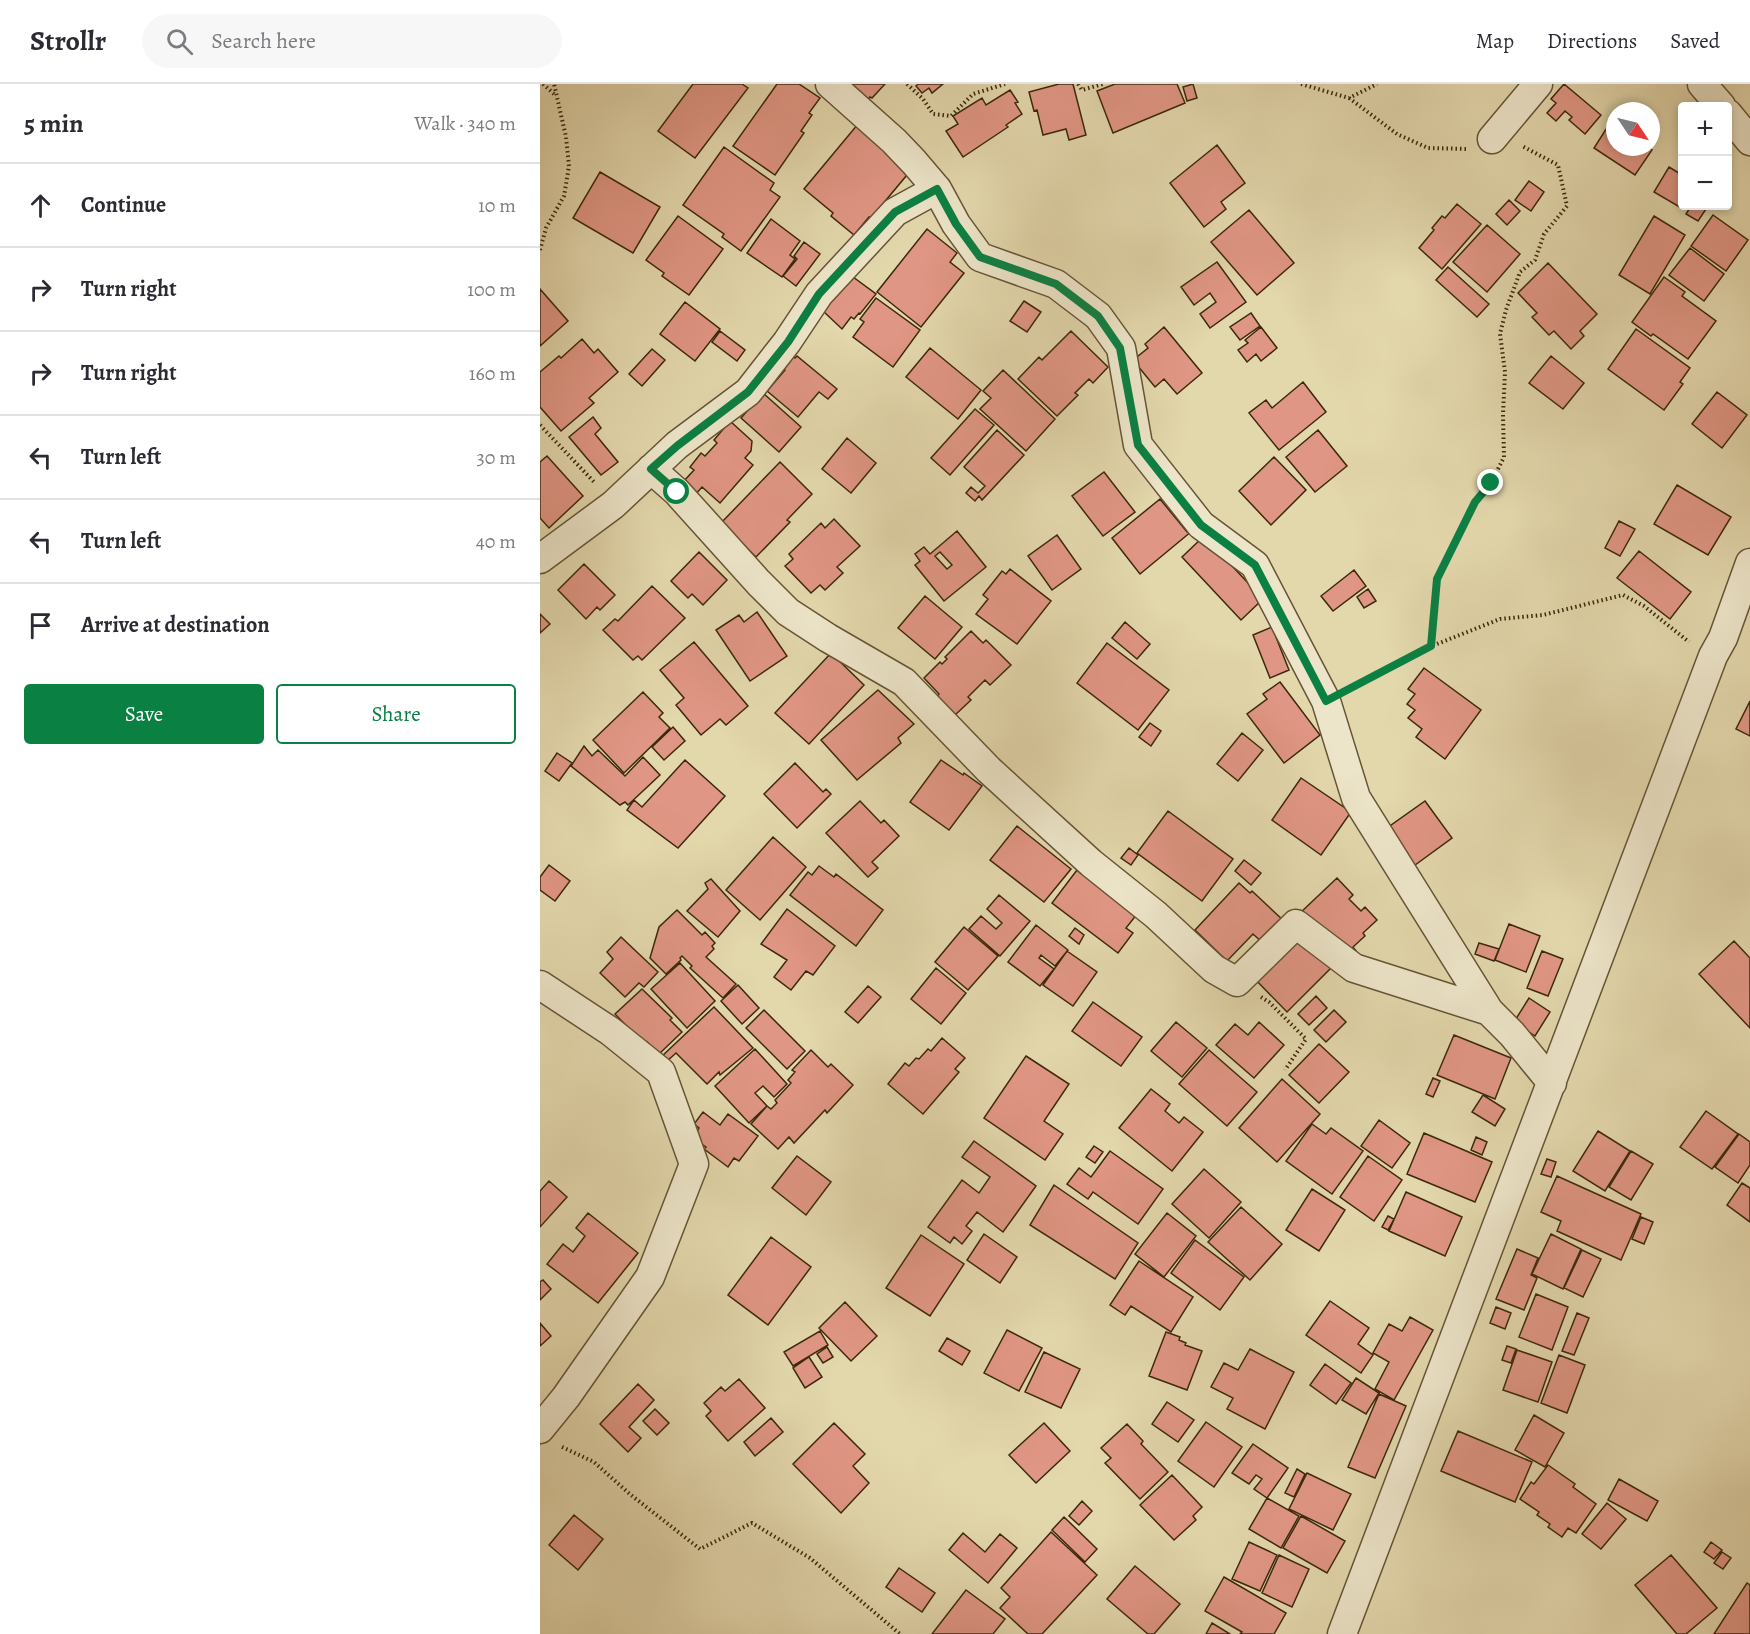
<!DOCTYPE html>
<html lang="en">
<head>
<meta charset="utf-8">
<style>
  :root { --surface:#fff; --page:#f7f7f7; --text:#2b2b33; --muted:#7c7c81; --line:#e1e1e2; --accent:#0b8043 }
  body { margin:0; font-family:Alegreya,serif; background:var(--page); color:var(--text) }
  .controls { position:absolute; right:18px; top:18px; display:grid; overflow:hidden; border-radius:6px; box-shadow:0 3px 9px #0003 }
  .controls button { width:54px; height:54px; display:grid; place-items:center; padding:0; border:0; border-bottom:2px solid var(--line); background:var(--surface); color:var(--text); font:30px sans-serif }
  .compass { position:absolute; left:1066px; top:18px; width:54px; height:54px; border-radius:50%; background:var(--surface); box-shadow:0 3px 9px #0003; rotate:125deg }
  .stop { position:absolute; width:18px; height:18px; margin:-14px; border:4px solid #0b8043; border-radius:50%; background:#fff }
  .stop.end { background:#0b8043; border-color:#fff; box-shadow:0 2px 6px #0008 }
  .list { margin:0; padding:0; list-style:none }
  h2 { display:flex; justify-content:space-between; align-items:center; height:78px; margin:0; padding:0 24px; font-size:26px }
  h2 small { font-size:20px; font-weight:400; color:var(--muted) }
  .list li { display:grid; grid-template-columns:39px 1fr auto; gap:18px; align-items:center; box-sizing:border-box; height:84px; padding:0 24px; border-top:2px solid var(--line) }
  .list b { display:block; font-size:22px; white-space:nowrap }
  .list em { font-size:20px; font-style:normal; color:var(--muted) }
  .actions { display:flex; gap:12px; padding:18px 24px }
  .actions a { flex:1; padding:14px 0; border:2px solid var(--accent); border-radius:6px; text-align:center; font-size:21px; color:var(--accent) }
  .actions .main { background:var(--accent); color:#fff }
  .icon { flex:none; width:33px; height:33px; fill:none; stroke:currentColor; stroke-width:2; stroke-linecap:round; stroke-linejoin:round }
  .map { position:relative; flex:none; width:1210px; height:1550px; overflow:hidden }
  header { display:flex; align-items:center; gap:36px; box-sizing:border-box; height:84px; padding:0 30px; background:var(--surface); border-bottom:2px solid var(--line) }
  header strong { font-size:28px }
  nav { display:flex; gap:33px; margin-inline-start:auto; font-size:21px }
  .search { width:420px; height:54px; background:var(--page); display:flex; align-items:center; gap:15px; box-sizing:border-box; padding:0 21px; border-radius:33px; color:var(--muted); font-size:22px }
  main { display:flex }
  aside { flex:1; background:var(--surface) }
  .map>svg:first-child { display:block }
  .building { fill:#e09684; stroke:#3c280d; stroke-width:1.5; fill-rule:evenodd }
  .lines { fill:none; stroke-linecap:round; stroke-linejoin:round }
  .minor-casing { stroke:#665435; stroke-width:31 }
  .path { stroke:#3c280d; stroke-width:4; stroke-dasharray:1.5 3; stroke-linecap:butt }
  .minor { stroke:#ede5c9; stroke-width:28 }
  .route { stroke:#0b8043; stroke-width:8 }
</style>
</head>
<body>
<header>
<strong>Strollr</strong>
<div class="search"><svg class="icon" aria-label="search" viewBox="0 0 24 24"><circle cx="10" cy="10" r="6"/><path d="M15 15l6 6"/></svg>Search here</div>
<nav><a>Map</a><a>Directions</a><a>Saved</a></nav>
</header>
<main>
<aside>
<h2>5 min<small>Walk · 340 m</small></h2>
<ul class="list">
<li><svg class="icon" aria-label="ahead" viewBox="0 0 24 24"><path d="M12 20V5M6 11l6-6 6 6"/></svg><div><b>Continue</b></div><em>10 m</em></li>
<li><svg class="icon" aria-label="right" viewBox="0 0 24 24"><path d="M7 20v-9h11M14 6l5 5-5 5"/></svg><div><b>Turn right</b></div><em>100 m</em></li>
<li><svg class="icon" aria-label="right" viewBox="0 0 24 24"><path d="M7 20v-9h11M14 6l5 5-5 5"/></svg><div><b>Turn right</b></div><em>160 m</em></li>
<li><svg class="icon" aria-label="left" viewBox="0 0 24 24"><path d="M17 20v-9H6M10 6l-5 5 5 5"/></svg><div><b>Turn left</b></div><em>30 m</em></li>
<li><svg class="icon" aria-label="left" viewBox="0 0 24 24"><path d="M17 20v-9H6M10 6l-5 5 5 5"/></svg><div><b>Turn left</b></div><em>40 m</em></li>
<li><svg class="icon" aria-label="arrive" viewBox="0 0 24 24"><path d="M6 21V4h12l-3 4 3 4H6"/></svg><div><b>Arrive at destination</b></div></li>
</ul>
<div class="actions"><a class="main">Save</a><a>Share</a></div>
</aside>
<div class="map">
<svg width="1210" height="1550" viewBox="0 0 1210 1550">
  <rect width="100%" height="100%" fill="#e3d7ac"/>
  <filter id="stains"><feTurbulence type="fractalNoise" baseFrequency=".00333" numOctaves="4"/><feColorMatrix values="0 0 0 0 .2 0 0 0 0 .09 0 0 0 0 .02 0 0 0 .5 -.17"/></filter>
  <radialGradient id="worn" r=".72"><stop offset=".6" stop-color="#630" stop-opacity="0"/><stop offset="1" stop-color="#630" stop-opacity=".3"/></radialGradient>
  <path class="building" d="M153,0H202L208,4L155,74L118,47Z
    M237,0H259L280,14L269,29L272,31L261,47L264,49L235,91L193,62Z
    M308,0H345L332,14L330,13L327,17Z
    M378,0H403L392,9L389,4L382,9L376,2Z
    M519,0H533L546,51L529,56L526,45L503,51L497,26L494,27L489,8Z
    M575,0H637L645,19L573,49L557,7Z
    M653,0L657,14L647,17L643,3Z
    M1024,0L1061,31L1045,50L1029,36L1032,33L1025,27L1016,37L1007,29L1016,19L1011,15Z
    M470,6L478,18L475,19L482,30L466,41L468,43L423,73L406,47L418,40L413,32L442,14L446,21Z
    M1070,39L1075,42V63H1108L1112,66L1095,91L1054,64Z
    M318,40L372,85L331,134L329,133L314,151L291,132L293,129L264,105Z
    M677,61L705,99L681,118L686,125L664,143L630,99Z
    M184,63L234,99L230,106L240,113L201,167L182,153L184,150L143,121Z
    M1129,83L1142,91V122H1145L1143,125L1114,108Z
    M60,88L120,123L93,169L33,134Z
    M989,97L1004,108L991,127L975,116Z
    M969,116L980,127L967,141L956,130Z
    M917,120L941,140L902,185L879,164L894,146L892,144L902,132L905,134Z
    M1151,122H1168L1158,137L1146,130Z
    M709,126L754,179L717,211L671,158Z
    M1173,131L1208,156L1186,187L1151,162Z
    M138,132L183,165L149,211L122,192L124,189L106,176Z
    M1114,132L1145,151L1110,210L1079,191Z
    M231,135L260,157L250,171L255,175L242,193L207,169Z
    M947,141L980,170L947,208L913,178Z
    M387,145L417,169L410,178L424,189L381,243L337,208Z
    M264,158L280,170L256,202L243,192L257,175L254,172Z
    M1150,164L1184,190L1164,217L1129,191Z
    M677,178L706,218L670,244L660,230L676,218L670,209L654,221L641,203Z
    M1008,179L1057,230L1040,247L1044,252L1031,265L1014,247L1009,251L992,233L997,229L978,209Z
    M908,183L949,220L937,233L896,196Z
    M309,190L336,210L320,230L319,229L314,235L311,233L302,245L283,227Z
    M1124,193L1145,208L1142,212L1176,237L1148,275L1113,250L1111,252L1092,238Z
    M0,205L28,237L0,262Z
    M336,214L380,246L353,283L313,253L324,238L320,235Z
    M484,217L501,228L487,248L470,237Z
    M145,218L180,245L155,277L120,250Z
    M711,229L720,242L700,256L690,243Z
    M624,243L662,289L637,310L624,295L615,303L593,276L608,264L605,260Z
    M721,243L737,264L721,277L716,270L707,278L698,266L708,259L705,256Z
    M1096,245L1150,284L1140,298L1143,300L1124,326L1068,285Z
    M180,247L205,266L197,277L172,258Z
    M531,247L568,283L553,299L549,295L535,309L538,311L517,332L478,295L499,273L502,276Z
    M42,255L54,269L58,265L78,288L49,314L54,319L21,347L0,323V288L19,272L21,274Z
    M390,264L441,306L418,335L366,293Z
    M112,265L125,276L102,302L89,290Z
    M246,267L255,274L257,272L297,305L288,315L279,308L258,333L227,307L245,286L237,279Z
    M1011,272L1044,299L1023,325L989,299Z
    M463,286L515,335L486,367L440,325L451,314L443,307Z
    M763,298L786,328L739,366L709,329L726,316L732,324Z
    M1177,308L1207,331L1182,364L1152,340Z
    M223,309L261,343L239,368L201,334Z
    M435,325L454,341L410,391L391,374Z
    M53,333L61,344L55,350L78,378L61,391L29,353Z
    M190,337L212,357L211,367L205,374L213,381L180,419L162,403L156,410L143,398L154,386L150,383L161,369L165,372L177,359L174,356Z
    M457,346L484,371L442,416L439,412L435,417L426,409L431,403L438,409L445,402L424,383Z
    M778,346L807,382L775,408L746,373Z
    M307,354L336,379L311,409L282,385Z
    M7,372L43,412L9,444L0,434V378Z
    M734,373L766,406L731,441L699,407Z
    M240,378L272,410L247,436L250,438L216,473L181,439Z
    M564,388L595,428L563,452L532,412Z
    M1137,401L1191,433L1168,471L1114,440Z
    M620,415L647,448L650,445L652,447L600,490L572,454Z
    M294,435L320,462L297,483L303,489L285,506L280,501L271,509L245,482L253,475L249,470L281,439L285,444Z
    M1079,437L1095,445L1080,472L1065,464Z
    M417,447L446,483L404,517L375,481L380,477L375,470L384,463L390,470ZM400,468L412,481L407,485L395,472Z
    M517,451L541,485L512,506L488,472Z
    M664,452L723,515L701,536L642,473Z
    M1099,467L1151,508L1130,535L1077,494Z
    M159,468L187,496L163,521L152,510L148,514L131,497Z
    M44,480L75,511L60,526L57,523L46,535L18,506Z
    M470,485L511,517L477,560L436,530L448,515L443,511L462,487L466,490Z
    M814,486L826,502L793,527L781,512Z
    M112,502L145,534L102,576L98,572L93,576L63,546L75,535L78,537Z
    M828,505L836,517L824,524L817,513Z
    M385,512L422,543L395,575L358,544Z
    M217,528L247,572L210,597L176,546L199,531L204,538Z
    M0,530L10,540L0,549Z
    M585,538L610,560L597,575L572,554Z
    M732,543L749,586L730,594L713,551Z
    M431,547L443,559L446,556L471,581L450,601L445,596L428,613L431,616L414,632L396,614L399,610L384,594L400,578L402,580L407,575L405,573Z
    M154,558L208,622L186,641L180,635L161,651L136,621L144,614L120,586Z
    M567,559L629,606L598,646L537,599Z
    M291,569L324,601L269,660L235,629Z
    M884,584L941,626L905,675L876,653L882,645L868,634L875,626L867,620L875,610L868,605Z
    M740,598L780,651L744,679L707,630L727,615L723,610Z
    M338,606L374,640L358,654L361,659L317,696L281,656Z
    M103,608L123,629L119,633L130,644L84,689L53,656Z
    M1210,617V652L1196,645Z
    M610,639L621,647L611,662L599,653Z
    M133,643L145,657L124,676L112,663Z
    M702,649L723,666L698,697L677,680Z
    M44,662L52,672L58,666L85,692L103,673L120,691L88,721L85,718L80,721L31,682Z
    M17,669L32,679L19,697L5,687Z
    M145,676L185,712L138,764L87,726L94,716L102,723Z
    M401,676L423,691L424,689L442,702L409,746L370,718Z
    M255,679L283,708L286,705L291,710L257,744L224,710Z
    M761,694L811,728L781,771L732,736Z
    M320,717L341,739L344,736L359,752L332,778L338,784L328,793L286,749Z
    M885,717L912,754L871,784L847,744Z
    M628,727L693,775L662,817L597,769Z
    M477,742L531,785L504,818L450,776Z
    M233,753L266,783L220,836L186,806Z
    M589,764L598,771L591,781L581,774Z
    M704,776L721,789L711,801L695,787Z
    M9,781L30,797L15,817L0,806V793Z
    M279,782L294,793L296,790L343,826L316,862L250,811L268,788L272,791Z
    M537,786L601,825L586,844L593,849L578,869L512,819Z
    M797,794L813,811L809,815L821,827L825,823L837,836L823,849L825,852L813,863L816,867L806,876L759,830Z
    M171,795L200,827L178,853L147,827L168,805L165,799Z
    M699,799L710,809L712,807L745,838L724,860L713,850L687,877L655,846Z
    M459,811L490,837L460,872L429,845L441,832L456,845L462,839L447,825Z
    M247,825L295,862L273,891L266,887L251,906L234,893L247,876L221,860Z
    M137,826L162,851L165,848L175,859L172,862L174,865L166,873L196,900L183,914L150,884L152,882L142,872L140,874L141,876L126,890L110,874L119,843Z
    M969,840L1000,852L986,888L955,876Z
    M496,841L528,866L515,882L501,871L499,874L514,885L500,902L468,878Z
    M424,843L458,872L428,906L395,878Z
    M535,844L544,851L539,860L529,852Z
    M756,847L792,883L747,928L711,891Z
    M81,853L118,888L104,903L99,899L85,913L60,889L73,875L67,868Z
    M1194,857L1210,874V944L1159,890Z
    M939,859L959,865L954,877L935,870Z
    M527,867L557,888L533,922L503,901Z
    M1002,867L1023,875L1008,912L987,904Z
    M140,879L175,917L147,944L111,905Z
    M396,884L426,909L401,940L371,915Z
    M198,901L219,924L202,940L181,917Z
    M328,902L341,913L318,939L305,928Z
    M102,905L132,934L130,936L142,948L119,970L107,958L105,961L75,930Z
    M776,912L787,924L769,941L758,930Z
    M989,914L1010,928L995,952L974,938Z
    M553,918L602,953L581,982L532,947Z
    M174,923L213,964L180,991L179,988L167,1000L136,969L125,979L120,974Z
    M224,926L265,967L247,985L206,944Z
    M794,926L806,938L786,958L774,946Z
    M636,938L667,964L642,993L611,967Z
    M719,938L744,961L714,994L676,961L695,940L708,951Z
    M914,951L971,974L955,1015L897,991Z
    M402,954L425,974L415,985L419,988L383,1030L348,1000L365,979L369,982L376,974L379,975L388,965L391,967Z
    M779,960L809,988L779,1019L749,991Z
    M215,965L247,1000L234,1013L223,1002L215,1009L227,1022L209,1039L175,1002Z
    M271,966L288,983L291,980L313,1001L287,1029L285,1026L254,1059L249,1053L238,1065L211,1040L227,1022L231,1025L237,1019L235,1016L251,999L248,996L255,988L252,986Z
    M669,966L717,1008L687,1042L639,1000Z
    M486,972L529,1000L504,1037L523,1050L505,1076L444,1034Z
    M893,994L900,997L893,1013L886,1010Z
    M742,995L780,1030L737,1078L699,1044Z
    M611,1005L630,1020L625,1027L639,1039L644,1033L663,1048L632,1087L579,1044Z
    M943,1011L965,1025L955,1042L932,1028Z
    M1166,1027L1198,1050L1172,1085L1140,1063Z
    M163,1028L180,1041L188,1030L218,1052L199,1077L194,1074L188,1083L164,1065L166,1063L153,1054L159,1044L154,1040Z
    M839,1036L870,1059L852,1084L821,1062Z
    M772,1040L786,1050L791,1044L823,1067L792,1110L746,1077Z
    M1058,1047L1090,1067L1065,1107L1033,1087Z
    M884,1049L952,1078L935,1118L867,1090Z
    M1199,1050L1210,1058V1081L1198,1099L1175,1083Z
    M936,1053L947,1058L942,1071L931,1066Z
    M434,1057L496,1102L463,1148L437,1128L426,1142L432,1147L422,1160L414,1153L410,1159L388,1143L422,1096L439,1109L450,1093L422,1073Z
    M554,1062L563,1068L555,1079L546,1073Z
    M570,1067L623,1105L598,1140L553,1108L548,1115L527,1100L539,1084L551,1093Z
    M1091,1067L1113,1080L1091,1116L1069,1103Z
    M257,1072L291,1098L266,1131L232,1104Z
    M828,1072L862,1096L834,1137L800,1113Z
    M1007,1075L1016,1078L1011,1093L1001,1090Z
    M664,1085L701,1118L669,1154L632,1120Z
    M1017,1092L1101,1130L1081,1176L1017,1147L1021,1137L1001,1128Z
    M9,1097L27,1113L0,1143V1107Z
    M1202,1099L1210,1104V1138L1187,1121Z
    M514,1101L598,1159L575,1195L490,1141Z
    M772,1105L805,1126L779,1167L746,1146Z
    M866,1108L922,1133L905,1172L849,1147Z
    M701,1123L742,1160L710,1196L668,1158Z
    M48,1129L98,1169L58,1219L7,1180L23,1160L33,1168L45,1152L36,1144Z
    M627,1129L656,1152L624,1193L595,1170Z
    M848,1132L854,1135L848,1146L842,1143Z
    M1101,1133L1113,1138L1104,1160L1092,1155Z
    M444,1150L477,1173L460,1199L427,1176Z
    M1011,1150L1041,1165L1023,1205L992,1190Z
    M381,1151L424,1180L390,1232L346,1204Z
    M231,1153L271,1183L228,1241L188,1211Z
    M655,1156L704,1193L680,1226L631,1189Z
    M977,1165L998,1174L991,1191L997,1194L984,1226L956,1215Z
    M1042,1166L1061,1175L1043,1213L1024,1204Z
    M599,1177L653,1213L631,1248L591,1222L585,1231L570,1221Z
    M3,1196L11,1205L0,1216V1198Z
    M996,1210L1028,1223L1012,1266L979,1253Z
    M790,1217L829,1244L818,1260L833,1271L821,1289L766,1251Z
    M305,1218L337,1252L311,1277L279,1244Z
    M956,1223L971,1229L965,1245L950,1239Z
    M1037,1229L1049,1234L1034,1271L1022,1267Z
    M870,1233L893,1246L854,1316L835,1305L849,1278L833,1269L849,1240L862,1247Z
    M0,1239L11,1252L0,1262Z
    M467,1246L502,1264L479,1307L444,1289Z
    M280,1247L288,1261L253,1282L244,1268Z
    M626,1248L640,1253L639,1256L646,1259L645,1261L662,1267L647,1306L609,1292Z
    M407,1254L430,1267L422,1281L399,1267Z
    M967,1262L976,1265L971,1279L962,1276Z
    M287,1263L293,1273L283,1279L277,1270Z
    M710,1265L754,1288L725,1345L687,1325L693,1314L671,1303L684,1279L698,1286Z
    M977,1266L1012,1278L998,1318L963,1306Z
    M504,1268L540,1285L521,1324L485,1308Z
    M1019,1271L1045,1281L1027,1329L1001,1319Z
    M269,1273L282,1293L265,1304L253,1284Z
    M785,1280L811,1299L796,1320L770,1301Z
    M816,1294L839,1309L826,1330L802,1316Z
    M199,1295L225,1324L188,1357L166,1332L171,1327L164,1319L181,1303L185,1307Z
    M98,1300L114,1316L89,1343L101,1354L88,1368L60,1340Z
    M839,1310L866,1322L835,1394L808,1383Z
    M627,1318L654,1336L638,1358L612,1340Z
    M115,1325L129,1339L117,1351L103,1337Z
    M994,1331L1024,1349L1005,1383L975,1366Z
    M231,1334L243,1348L215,1372L204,1358Z
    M666,1338L702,1363L674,1403L638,1377Z
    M294,1339L325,1370L313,1382L329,1399L301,1429L253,1380Z
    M504,1339L530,1367L496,1399L469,1371Z
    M587,1340L603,1357L601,1360L628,1388L600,1415L565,1379L571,1374L561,1364Z
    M918,1347L992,1378L975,1418L901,1387Z
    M713,1360L748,1384L727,1414L714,1405L722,1395L716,1391L709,1400L692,1389Z
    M1008,1381L1035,1400L1033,1403L1056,1420L1036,1449L1028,1444L1022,1453L1008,1443L1010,1440L997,1431L999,1428L980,1415L991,1398L994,1400Z
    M757,1385L765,1390L754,1413L745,1409Z
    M767,1389L811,1410L793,1446L749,1425Z
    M632,1391L662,1423L653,1432L656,1436L634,1456L600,1421Z
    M1079,1395L1118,1417L1107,1437L1068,1416Z
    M727,1414L759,1432L741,1464L709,1445Z
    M542,1417L552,1427L539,1441L529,1432Z
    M1067,1419L1086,1435L1061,1465L1042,1450Z
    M34,1431L63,1455L38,1486L9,1461Z
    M761,1432L805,1457L787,1489L743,1464Z
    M524,1433L557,1465L545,1478L512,1446Z
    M511,1448L557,1491L502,1550H488L460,1524L470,1513L461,1504Z
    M423,1449L445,1468L460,1450L477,1464L448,1499L409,1466Z
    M709,1458L737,1471L720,1507L692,1495Z
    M1171,1458L1182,1466L1174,1475L1164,1468Z
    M1182,1468L1191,1474L1183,1485L1174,1479Z
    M739,1471L769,1485L752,1523L722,1509Z
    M1131,1471L1177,1524L1146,1550H1137L1095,1501Z
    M595,1482L640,1520L614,1550H608L567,1515Z
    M359,1484L395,1509L382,1528L346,1503Z
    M684,1493L746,1529L734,1550H700L702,1548L665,1527Z
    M1207,1499L1210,1501V1550H1174Z
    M426,1506L465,1535L453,1550H392Z
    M672,1539L690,1550H666Z"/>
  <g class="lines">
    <g class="minor-casing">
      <path id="minor" d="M290,0L354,57L374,78L397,105L416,140L440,173L516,200L558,232L581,264L598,361L661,441L715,481L786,617L816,714L949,927
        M1162,0L1181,22
        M1188,30L1210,57
        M952,55L998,0
        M111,385L137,408L218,498L248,528L288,554L364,598L449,686L551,779L616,831L674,885L697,898L756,840L814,884L949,927L972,950L1012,999
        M0,475L73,421L137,361L208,308L247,258L279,210L355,128L397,105
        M0,901L70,947L121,988L154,1080L110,1193L26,1313L0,1345
        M802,1550L1173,572L1183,554L1210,479"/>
    </g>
    <path class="path" d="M3,0L14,10
      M367,0L383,15L393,30L411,32L433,10L465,0
      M538,0L542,6L563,0
      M761,0L809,14L837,0
      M809,14L857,50L888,64L928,65
      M0,166L6,144L24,112L29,82L26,53L14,0
      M0,341L55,399
      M892,562L897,495L935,418L951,399L964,373L963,331L965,288L960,250L966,226L980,188L995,176L1004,150L1027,122L1018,81L982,62
      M809,605L892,562L960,535L1003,531L1083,511L1104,522L1149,558
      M721,913L729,918L766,955L745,986
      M22,1363L54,1378L91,1411L160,1465L212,1439L270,1474L360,1550"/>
    <use href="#minor" class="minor"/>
  </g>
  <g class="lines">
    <path class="route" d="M137,408L111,385L137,362L208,308L248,258L279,210L355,128L397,105L416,140L440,173L516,200L558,232L580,264L598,361L661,441L715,481L786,617L891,562L897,495L935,418L951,399"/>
  </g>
  <rect width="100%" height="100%" filter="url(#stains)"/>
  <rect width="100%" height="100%" fill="url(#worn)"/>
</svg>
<div class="controls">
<button>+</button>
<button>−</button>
</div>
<svg class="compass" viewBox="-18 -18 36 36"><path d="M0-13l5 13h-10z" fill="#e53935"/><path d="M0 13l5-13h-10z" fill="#7c7c81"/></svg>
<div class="stop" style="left:137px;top:408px"></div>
<div class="stop end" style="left:951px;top:399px"></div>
</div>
</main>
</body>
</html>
